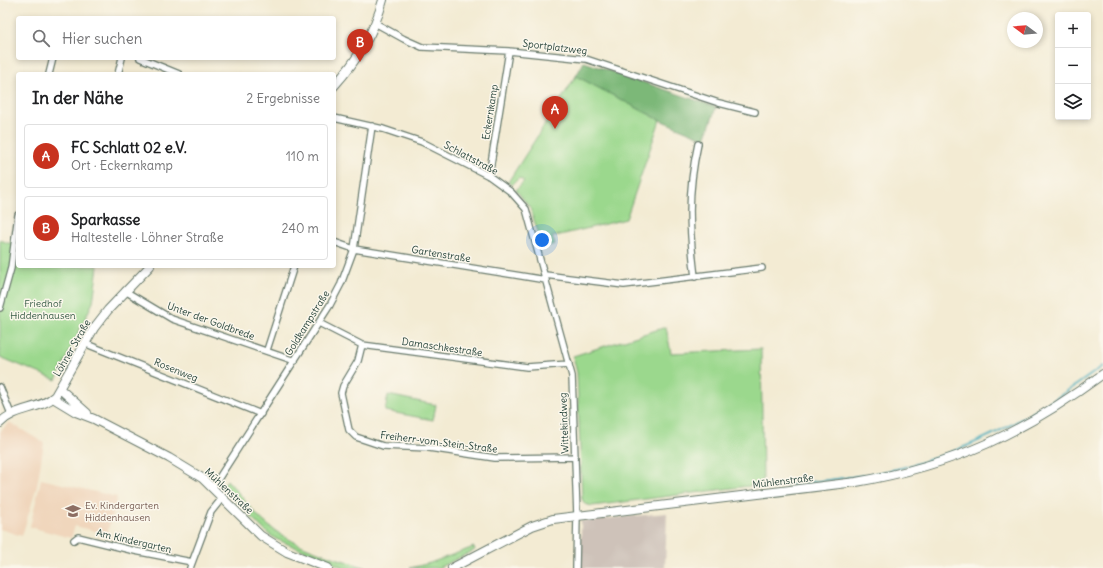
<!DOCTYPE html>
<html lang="de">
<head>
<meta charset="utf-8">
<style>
  :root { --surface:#fff; --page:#f6f6f6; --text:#202124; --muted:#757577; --line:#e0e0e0; --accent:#c8321e }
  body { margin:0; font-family:Delius,sans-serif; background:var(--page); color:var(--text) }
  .controls { position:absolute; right:12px; top:12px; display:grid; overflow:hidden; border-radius:4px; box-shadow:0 2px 6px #0003 }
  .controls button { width:36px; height:36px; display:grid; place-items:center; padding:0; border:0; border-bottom:1px solid var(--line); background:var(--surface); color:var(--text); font:20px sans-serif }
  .compass { position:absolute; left:1007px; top:12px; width:36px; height:36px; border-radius:50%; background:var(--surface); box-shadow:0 2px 6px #0003; rotate:286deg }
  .you { position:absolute; left:542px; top:240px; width:14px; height:14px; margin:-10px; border:3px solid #fff; border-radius:50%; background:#1a73e8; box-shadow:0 0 0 6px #1a73e833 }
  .badge { display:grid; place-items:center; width:26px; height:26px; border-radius:50%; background:var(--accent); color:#fff; font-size:13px; font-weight:700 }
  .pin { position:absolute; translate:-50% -33px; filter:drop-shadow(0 1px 2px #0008) }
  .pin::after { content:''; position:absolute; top:21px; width:14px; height:12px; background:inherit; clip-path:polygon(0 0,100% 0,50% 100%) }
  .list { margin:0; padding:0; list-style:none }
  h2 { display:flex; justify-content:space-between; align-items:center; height:52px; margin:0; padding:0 16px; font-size:17px }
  h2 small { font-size:13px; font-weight:400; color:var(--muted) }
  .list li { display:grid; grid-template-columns:26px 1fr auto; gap:12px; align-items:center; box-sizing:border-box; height:64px; margin:0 8px 8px; padding:0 8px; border:1px solid var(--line); border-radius:4px }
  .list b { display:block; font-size:15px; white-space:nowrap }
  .list p { margin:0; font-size:13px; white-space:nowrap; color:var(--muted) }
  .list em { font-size:13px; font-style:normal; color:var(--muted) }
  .icon { flex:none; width:22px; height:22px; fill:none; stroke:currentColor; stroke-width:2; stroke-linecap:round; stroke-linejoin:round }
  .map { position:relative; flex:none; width:1103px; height:568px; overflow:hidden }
  .search { position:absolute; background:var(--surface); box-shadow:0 2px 6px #0003; left:16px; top:16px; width:320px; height:44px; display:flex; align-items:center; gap:10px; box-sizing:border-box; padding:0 14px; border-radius:4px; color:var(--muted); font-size:15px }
  .panel { position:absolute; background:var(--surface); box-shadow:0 2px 6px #0003; left:16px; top:72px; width:320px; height:196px; border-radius:4px }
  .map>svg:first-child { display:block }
  .built { fill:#f0d6bc }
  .industrial { fill:#cec2b9 }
  .green { fill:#9bd88d; stroke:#5d8a60 }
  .forest { fill:#7cb878; stroke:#4e7a56 }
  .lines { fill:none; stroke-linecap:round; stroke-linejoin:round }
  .stream { stroke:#3facbd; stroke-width:2 }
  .street-casing { stroke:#697a6c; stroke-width:8 }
  .secondary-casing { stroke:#697a6c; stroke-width:10 }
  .street { stroke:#fff; stroke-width:5.5 }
  .secondary { stroke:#fff; stroke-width:8 }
  .labels { text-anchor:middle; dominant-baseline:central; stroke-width:3; stroke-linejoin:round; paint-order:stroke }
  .street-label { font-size:10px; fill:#1f3d34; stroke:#fbf7ec }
  .park-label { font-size:10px; fill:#385c46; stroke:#fbf7ec }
  .education-label { font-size:10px; fill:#785e54; stroke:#fbf7ec; text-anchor:start }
</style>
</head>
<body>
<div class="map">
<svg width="1103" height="568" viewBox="0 0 1103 568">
  <rect width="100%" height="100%" fill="#fbf7ec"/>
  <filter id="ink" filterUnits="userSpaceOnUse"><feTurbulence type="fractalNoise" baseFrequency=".025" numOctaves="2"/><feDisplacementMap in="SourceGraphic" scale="8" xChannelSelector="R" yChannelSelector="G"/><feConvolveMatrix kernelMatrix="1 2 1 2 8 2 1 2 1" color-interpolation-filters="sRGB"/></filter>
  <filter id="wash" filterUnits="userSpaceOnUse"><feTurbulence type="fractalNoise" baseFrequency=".012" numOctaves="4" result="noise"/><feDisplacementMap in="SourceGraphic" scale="16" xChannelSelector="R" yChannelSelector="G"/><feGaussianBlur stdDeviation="0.9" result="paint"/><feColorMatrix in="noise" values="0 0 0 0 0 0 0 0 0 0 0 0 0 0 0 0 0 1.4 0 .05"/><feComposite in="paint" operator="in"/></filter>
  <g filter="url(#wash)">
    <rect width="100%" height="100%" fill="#f3ebd3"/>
    <path class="built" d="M9,422L44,443L37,486L22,536L0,529V432Z
      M41,479L117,497L107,534L75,526L71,538L30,527Z"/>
    <path class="industrial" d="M667,513L665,568H581V521Z"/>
    <path class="green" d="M576,76L660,120L626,219L552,237L555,244L543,247L530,208L516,190L524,181L519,178L512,185L508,182Z
      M18,237V266H98L93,302L56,380L0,357V240L11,244V238L17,240Z
      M666,327L671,353L761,349L763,479L761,483L756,485L592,506L585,504L582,499L577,373L573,356Z
      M388,395L436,405L433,420L385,411Z
      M227,480C241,495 253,513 269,526C296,548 334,557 367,568H345L276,539L266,532L226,491L223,487Z
      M474,547L475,550L438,568H410L430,563Z"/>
    <path class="forest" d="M584,62L716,107L705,139L660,120L576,76Z"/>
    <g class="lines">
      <path class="stream" d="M774,486C811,482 847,479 883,472C964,456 1037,415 1103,366"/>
    </g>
  </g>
  <g filter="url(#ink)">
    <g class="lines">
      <g class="street-casing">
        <path id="street" d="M375,23L404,39L422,47L509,51L586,59L719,103L755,112
          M140,58L179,74
          M49,74L53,58
          M118,74L122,58
          M334,118L383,129L422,142L489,176L511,192L526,209L572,376L577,515L576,568
          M489,176L509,51
          M334,242L354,249L546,280
          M545,275L624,285L762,268
          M695,277C689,228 687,193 698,144
          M125,291L172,319L295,361
          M0,308L11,268L18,215
          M319,323L362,345L527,367L569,364
          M84,343L261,414
          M362,345L358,361L343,386L341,393L349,430L356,437L383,446L429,448L495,458L574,457
          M267,350L294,266
          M0,387L11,414
          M213,487L330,305L341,284L354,249L372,126
          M74,540L78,537L135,551L192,562
          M190,568L211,512L223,497"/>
      </g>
      <g class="secondary-casing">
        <path id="secondary" d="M334,86C357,61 374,33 383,0
          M60,389L87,413
          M53,398L76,412L94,419L169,458L202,478L261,536L287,552L328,568
          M0,423C15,407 40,410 55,396L94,328L108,310L150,266
          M452,568L532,526L553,519L856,482C955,465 1023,433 1103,374"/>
      </g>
      <use href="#street" class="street"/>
      <use href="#secondary" class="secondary"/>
    </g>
  </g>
  <defs>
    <g id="school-bare" transform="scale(1.2)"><path d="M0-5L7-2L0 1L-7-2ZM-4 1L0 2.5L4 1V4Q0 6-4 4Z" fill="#8d6e63" stroke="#fbf7ec" stroke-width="2.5" paint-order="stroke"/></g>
  </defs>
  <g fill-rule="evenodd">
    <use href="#school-bare" x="73" y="511"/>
  </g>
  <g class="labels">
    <g class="street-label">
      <text transform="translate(555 47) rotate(7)">Sportplatzweg</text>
      <text transform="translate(490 112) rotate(-81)">Eckernkamp</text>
      <text transform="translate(471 158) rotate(28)">Schlattstraße</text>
      <text transform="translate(441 254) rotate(9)">Gartenstraße</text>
      <text transform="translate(211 321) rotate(20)">Unter der Goldbrede</text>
      <text transform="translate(307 323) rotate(-58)">Goldkampstraße</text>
      <text transform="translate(442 347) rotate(8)">Damaschkestraße</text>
      <text transform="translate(72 348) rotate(-60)">Löhner Straße</text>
      <text transform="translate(176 370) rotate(22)">Rosenweg</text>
      <text transform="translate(564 423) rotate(-92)">Wittekindweg</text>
      <text transform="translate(439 442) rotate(7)">Freiherr-vom-Stein-Straße</text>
      <text transform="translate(783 481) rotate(-7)">Mühlenstraße</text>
      <text transform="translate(229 491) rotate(43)">Mühlenstraße</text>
      <text transform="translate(134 541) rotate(13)">Am Kindergarten</text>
    </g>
    <g class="park-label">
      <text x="43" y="303">Friedhof<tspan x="43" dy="12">Hiddenhausen</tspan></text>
    </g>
    <g class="education-label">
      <text x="85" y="505">Ev. Kindergarten<tspan x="85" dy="12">Hiddenhausen</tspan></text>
    </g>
  </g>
</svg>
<div class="controls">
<button>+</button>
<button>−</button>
<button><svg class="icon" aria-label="layers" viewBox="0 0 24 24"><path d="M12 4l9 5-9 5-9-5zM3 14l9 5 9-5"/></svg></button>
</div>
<svg class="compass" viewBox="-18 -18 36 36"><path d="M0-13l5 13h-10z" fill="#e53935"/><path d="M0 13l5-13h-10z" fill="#757577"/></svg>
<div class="you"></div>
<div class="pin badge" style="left:555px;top:129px">A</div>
<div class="pin badge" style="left:360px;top:62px">B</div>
<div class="search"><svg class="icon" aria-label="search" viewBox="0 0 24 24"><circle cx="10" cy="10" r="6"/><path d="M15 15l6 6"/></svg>Hier suchen</div>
<section class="panel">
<h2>In der Nähe<small>2 Ergebnisse</small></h2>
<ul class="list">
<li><span class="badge">A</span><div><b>FC Schlatt 02 e.V.</b><p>Ort · Eckernkamp</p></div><em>110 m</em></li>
<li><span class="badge">B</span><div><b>Sparkasse</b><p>Haltestelle · Löhner Straße</p></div><em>240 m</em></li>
</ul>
</section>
</div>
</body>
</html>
